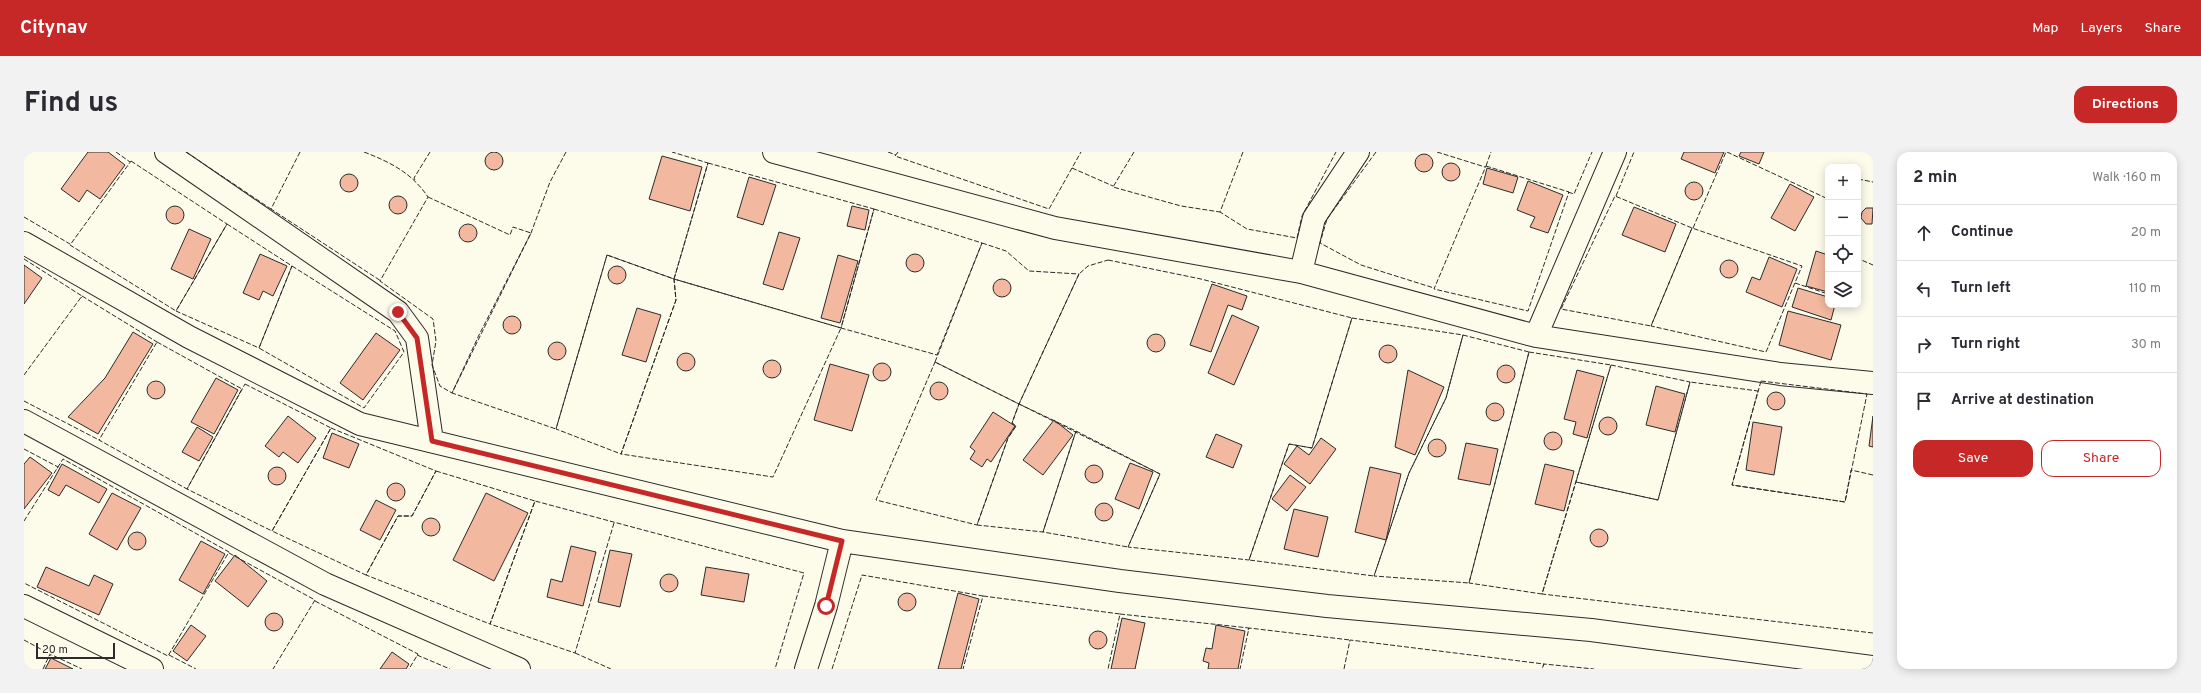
<!DOCTYPE html>
<html lang="en">
<head>
<meta charset="utf-8">
<style>
  :root { --surface:#fff; --page:#f2f2f3; --text:#2b2b33; --muted:#7c7c81; --line:#e1e1e2; --accent:#c62828 }
  body { margin:0; font-family:Overpass,sans-serif; background:var(--page); color:var(--text) }
  .controls { position:absolute; right:12px; top:12px; display:grid; overflow:hidden; border-radius:8px; box-shadow:0 2px 10px #0003 }
  .controls button { width:36px; height:36px; display:grid; place-items:center; padding:0; border:0; border-bottom:1px solid var(--line); background:var(--surface); color:var(--text); font:20px sans-serif }
  .scale { position:absolute; left:12px; bottom:10px; width:79px; box-sizing:border-box; padding-left:4px; border:2px solid #2b2b2b; border-top:0; font-size:11px; line-height:14px; white-space:nowrap; color:#2b2b2b; -webkit-text-stroke:3px #fdfbea; paint-order:stroke }
  .stop { position:absolute; width:12px; height:12px; margin:-9px; border:3px solid #c62828; border-radius:50%; background:#fff }
  .stop.end { background:#c62828; border-color:#fff; box-shadow:0 1px 4px #0008 }
  .list { margin:0; padding:0; list-style:none }
  h2 { display:flex; justify-content:space-between; align-items:center; height:52px; margin:0; padding:0 16px; font-size:17px }
  h2 small { font-size:13px; font-weight:400; color:var(--muted) }
  .list li { display:grid; grid-template-columns:26px 1fr auto; gap:12px; align-items:center; box-sizing:border-box; height:56px; padding:0 16px; border-top:1px solid var(--line) }
  .list b { display:block; font-size:15px; white-space:nowrap }
  .list em { font-size:13px; font-style:normal; color:var(--muted) }
  .actions { display:flex; gap:8px; padding:12px 16px }
  .actions a { flex:1; padding:9px 0; border:1px solid var(--accent); border-radius:12px; text-align:center; font-size:14px; color:var(--accent) }
  .actions .main { background:var(--accent); color:#fff }
  .icon { flex:none; width:22px; height:22px; fill:none; stroke:currentColor; stroke-width:2; stroke-linecap:round; stroke-linejoin:round }
  .map { position:relative; flex:none; width:1849px; height:517px; overflow:hidden; border-radius:12px }
  header { display:flex; align-items:center; gap:24px; box-sizing:border-box; height:56px; padding:0 20px; background:var(--accent); color:#fff }
  header strong { font-size:19px }
  nav { display:flex; gap:22px; margin-inline-start:auto; font-size:14px }
  .intro { display:flex; align-items:center; justify-content:space-between; box-sizing:border-box; height:96px; padding:0 24px }
  h1 { margin:0; font-size:28px }
  .button { padding:10px 18px; border-radius:12px; background:var(--accent); color:#fff; font-size:14px; font-weight:700 }
  main { display:flex; gap:24px; padding:0 24px }
  aside { flex:1; background:var(--surface); border-radius:12px; box-shadow:0 2px 10px #0003 }
  .map>svg:first-child { display:block }
  .building { fill:#f2b8a0; stroke:#2b2b2b }
  .lines { fill:none; stroke-linecap:round; stroke-linejoin:round }
  .street-casing { stroke:#2b2b2b; stroke-width:24 }
  .street { stroke:#fdfbea; stroke-width:22 }
  .fence { stroke:#2b2b2b; stroke-width:1; stroke-dasharray:5 2; stroke-linecap:butt }
  .route { stroke:#c62828; stroke-width:5 }
</style>
</head>
<body>
<header>
<strong>Citynav</strong>
<nav><a>Map</a><a>Layers</a><a>Share</a></nav>
</header>
<div class="intro"><h1>Find us</h1><a class="button">Directions</a></div>
<main>
<div class="map">
<svg width="1849" height="517" viewBox="0 0 1849 517">
  <rect width="100%" height="100%" fill="#fdfbea"/>
  <path class="building" d="M64,0H84L101,13L76,47L63,38L55,50L37,37Z
    M1660,0H1700L1691,21L1657,7Z
    M1717,0H1740L1735,12L1715,4Z
    M461 9a9 9 0 1 1 18 0a9 9 0 1 1-18 0Z
    M1391 11a9 9 0 1 1 18 0a9 9 0 1 1-18 0Z
    M638,4L678,15L666,59L625,47Z
    M1418 20a9 9 0 1 1 18 0a9 9 0 1 1-18 0Z
    M1463,16L1494,25L1489,41L1459,32Z
    M316 31a9 9 0 1 1 18 0a9 9 0 1 1-18 0Z
    M725,25L752,33L739,73L713,65Z
    M1504,29L1539,43L1524,81L1506,75L1511,65L1493,58Z
    M1661 39a9 9 0 1 1 18 0a9 9 0 1 1-18 0Z
    M1766,32L1790,45L1771,79L1747,66Z
    M365 53a9 9 0 1 1 18 0a9 9 0 1 1-18 0Z
    M828,54L845,58L841,78L823,74Z
    M142 63a9 9 0 1 1 18 0a9 9 0 1 1-18 0Z
    M1610,55L1652,72L1641,100L1598,83Z
    M1842,56H1849L1848,72H1842L1837,66L1838,60Z
    M435 81a9 9 0 1 1 18 0a9 9 0 1 1-18 0Z
    M165,77L187,87L169,127L147,117Z
    M755,80L776,86L759,138L739,132Z
    M1792,99L1804,103V140L1782,134Z
    M236,102L263,114L249,144L239,139L235,148L219,141Z
    M882 111a9 9 0 1 1 18 0a9 9 0 1 1-18 0Z
    M814,103L834,109L816,171L797,166Z
    M1745,105L1773,117L1758,155L1722,140L1728,125L1736,128Z
    M1696 117a9 9 0 1 1 18 0a9 9 0 1 1-18 0Z
    M0,113L18,126L0,152Z
    M584 123a9 9 0 1 1 18 0a9 9 0 1 1-18 0Z
    M969 136a9 9 0 1 1 18 0a9 9 0 1 1-18 0Z
    M1188,132L1223,144L1218,158L1204,153L1187,200L1166,193Z
    M1774,136L1804,145V153H1811L1807,168L1768,155Z
    M613,156L637,163L622,210L598,203Z
    M1764,159L1817,173L1807,208L1755,193Z
    M1208,163L1235,175L1210,233L1184,221Z
    M479 173a9 9 0 1 1 18 0a9 9 0 1 1-18 0Z
    M109,180L129,192L74,282L44,265L81,226Z
    M352,181L376,198L339,248L316,231Z
    M1123 191a9 9 0 1 1 18 0a9 9 0 1 1-18 0Z
    M524 199a9 9 0 1 1 18 0a9 9 0 1 1-18 0Z
    M1355 202a9 9 0 1 1 18 0a9 9 0 1 1-18 0Z
    M653 210a9 9 0 1 1 18 0a9 9 0 1 1-18 0Z
    M739 217a9 9 0 1 1 18 0a9 9 0 1 1-18 0Z
    M849 220a9 9 0 1 1 18 0a9 9 0 1 1-18 0Z
    M806,212L845,223L828,279L790,268Z
    M1473 222a9 9 0 1 1 18 0a9 9 0 1 1-18 0Z
    M1384,218L1420,235L1391,303L1371,295Z
    M1553,218L1580,225L1563,286L1549,282L1552,270L1540,267Z
    M192,226L214,238L190,282L167,270Z
    M123 238a9 9 0 1 1 18 0a9 9 0 1 1-18 0Z
    M906 239a9 9 0 1 1 18 0a9 9 0 1 1-18 0Z
    M1632,234L1661,242L1651,280L1622,273Z
    M1743 249a9 9 0 1 1 18 0a9 9 0 1 1-18 0Z
    M1462 260a9 9 0 1 1 18 0a9 9 0 1 1-18 0Z
    M969,260L991,274L967,310L963,307L958,315L946,307L951,299L946,295Z
    M264,264L292,286L274,311L259,300L255,305L241,294Z
    M1849,264V295L1845,294Z
    M1575 274a9 9 0 1 1 18 0a9 9 0 1 1-18 0Z
    M1030,268L1049,283L1019,323L999,308Z
    M1729,270L1758,275L1750,323L1722,318Z
    M173,275L189,285L175,309L158,300Z
    M1520 289a9 9 0 1 1 18 0a9 9 0 1 1-18 0Z
    M308,281L335,292L325,316L299,306Z
    M1192,282L1218,293L1209,316L1182,305Z
    M1297,286L1312,297L1286,332L1260,312L1273,294L1285,303Z
    M1404 296a9 9 0 1 1 18 0a9 9 0 1 1-18 0Z
    M1442,291L1474,297L1466,333L1434,327Z
    M6,305L28,321L0,357V312Z
    M1106,311L1129,320L1115,357L1091,347Z
    M38,312L83,337L75,351L42,333L35,344L24,338Z
    M1521,312L1550,319L1540,359L1511,352Z
    M1061 322a9 9 0 1 1 18 0a9 9 0 1 1-18 0Z
    M1346,315L1377,322L1362,388L1331,380Z
    M244 324a9 9 0 1 1 18 0a9 9 0 1 1-18 0Z
    M1266,323L1282,335L1263,359L1248,347Z
    M363 340a9 9 0 1 1 18 0a9 9 0 1 1-18 0Z
    M88,341L117,356L93,398L65,382Z
    M462,341L504,361L470,429L429,408Z
    M352,348L372,358L356,388L336,378Z
    M1071 360a9 9 0 1 1 18 0a9 9 0 1 1-18 0Z
    M1270,357L1304,365L1294,405L1260,397Z
    M398 375a9 9 0 1 1 18 0a9 9 0 1 1-18 0Z
    M1566 386a9 9 0 1 1 18 0a9 9 0 1 1-18 0Z
    M104 389a9 9 0 1 1 18 0a9 9 0 1 1-18 0Z
    M177,389L201,402L179,442L155,428Z
    M547,394L572,400L559,454L523,445L527,427L538,430Z
    M586,398L608,402L596,455L574,450Z
    M211,403L243,429L224,455L191,429Z
    M22,415L65,434L70,423L89,432L75,463L13,435Z
    M682,415L725,422L720,450L677,443Z
    M636 431a9 9 0 1 1 18 0a9 9 0 1 1-18 0Z
    M934,441L955,447L937,517H914Z
    M874 450a9 9 0 1 1 18 0a9 9 0 1 1-18 0Z
    M241 470a9 9 0 1 1 18 0a9 9 0 1 1-18 0Z
    M1098,466L1121,471L1111,517H1087Z
    M167,473L182,484L163,509L149,499Z
    M1192,473L1221,479L1214,517H1184L1185,511L1179,509L1182,496L1188,497Z
    M1065 488a9 9 0 1 1 18 0a9 9 0 1 1-18 0Z
    M368,500L385,512L382,517H356Z
    M27,506L49,517H21Z"/>
  <g class="lines">
    <g class="street-casing">
      <path id="street" d="M142,0L374,160L393,186L408,289
        M750,0L1031,76L1277,120L1512,184L1756,222L1849,231
        M0,91L165,185L336,272L818,389L1096,429L1303,454L1567,478L1849,515
        M1277,120L1290,66L1334,0
        M1512,184L1591,0
        M0,269L301,432L495,517
        M0,454L128,517
        M782,517L802,454L818,389"/>
    </g>
    <use href="#street" class="street"/>
    <path class="fence" d="M92,0L106,10
      M162,0L247,57
      M276,0L247,57L357,129
      M340,0C366,10 388,21 404,45
      M542,0L526,30L507,81L428,241L532,277L583,103L650,127L684,11L648,0
      M864,0L872,3
      M874,0L871,4L1025,57L1057,0
      M1110,0L1089,35L1157,54L1196,60
      M1219,0L1196,60L1223,77L1273,86L1278,64L1312,0
      M1352,0L1303,67L1296,91L1337,113L1410,136
      M1413,0L1461,15
      M1703,0L1804,47
      M107,9L203,72L152,159L46,93Z
      M684,11L850,57L817,176L650,127Z
      M1462,14L1545,40L1504,159L1410,137Z
      M1462,14L1467,0
      M1048,16L1089,34
      M1834,27L1849,30
      M391,28L390,26L406,0
      M1544,40L1550,42L1568,0
      M1592,44L1610,0
      M404,45L486,83L489,75L507,81L455,183L428,241L416,234L408,213L412,189L409,167L356,129Z
      M850,57L958,91L913,203L817,176Z
      M0,65L46,92
      M203,72L268,114L235,196L152,159Z
      M1668,76L1627,174L1742,200L1778,114L1668,76L1591,44L1537,157L1627,174L1668,76
      M1669,76L1702,0
      M958,91L982,99L1005,119L1055,122L995,252L911,210Z
      M583,103L650,127L652,148L597,302L532,277Z
      M0,107L58,144L57,146
      M1084,108L1177,127L1328,166L1288,296L1265,292L1225,408L1104,395L1136,322L995,252L1055,122L1064,114Z
      M1834,110L1835,107L1849,113
      M268,114L371,179L380,200L340,256L235,196Z
      M650,127L817,176L749,325L597,302L652,148Z
      M1771,131L1804,142
      M1328,166L1439,183L1422,246L1385,321L1350,424L1225,408L1265,292L1288,296Z
      M1439,183L1505,200L1445,431L1350,424L1385,321L1422,246Z
      M133,190L218,237L163,337L75,288Z
      M1505,200L1587,213L1518,442L1445,431Z
      M911,210L995,252L988,271L992,274L984,286L953,373L852,348Z
      M1587,213L1666,230L1634,348L1552,330Z
      M0,223L58,144L133,190
      M1737,229L1843,242L1821,350L1708,333Z
      M221,232L307,276L248,379L163,337Z
      M0,249L75,288L76,287
      M995,252L1052,279L1019,380L953,373L984,286L992,274L988,271Z
      M307,276L412,319L388,364H374L342,423L248,379Z
      M1052,279L1136,322L1104,395L1019,380Z
      M0,297L34,315L33,317
      M412,319L511,349L466,472L342,423L374,364H388Z
      M1849,323L1827,318L1821,350L1708,333L1734,239L1666,230L1634,348L1552,330L1518,442L1849,481
      M0,369L39,307L205,400L144,504L0,431
      M590,371L551,501L466,472L511,349L780,421L751,517
      M205,401L291,448L249,517
      M959,444L1096,462L1084,517
      M291,449L394,502L385,517
      M1096,462L1225,476L1216,517
      M1224,478L1225,476L1326,488
      M0,488L26,502V504
      M551,501L587,517
      M145,503L172,517
      M393,503L426,517
      M1519,514L1520,512L1570,517
      M19,517L26,502L58,517
      M808,517L838,423L959,444L939,517
      M1320,517L1326,488L1520,512L1518,517"/>
  </g>
  <g class="lines">
    <path class="route" d="M374,160L393,186L408,289L818,389L802,454"/>
  </g>
</svg>
<div class="controls">
<button>+</button>
<button>−</button>
<button><svg class="icon" aria-label="locate" viewBox="0 0 24 24"><circle cx="12" cy="12" r="6"/><path d="M12 2v4M12 18v4M2 12h4M18 12h4"/></svg></button>
<button><svg class="icon" aria-label="layers" viewBox="0 0 24 24"><path d="M12 4l9 5-9 5-9-5zM3 14l9 5 9-5"/></svg></button>
</div>
<div class="scale">20 m</div>
<div class="stop" style="left:802px;top:454px"></div>
<div class="stop end" style="left:374px;top:160px"></div>
</div>
<aside>
<h2>2 min<small>Walk · 160 m</small></h2>
<ul class="list">
<li><svg class="icon" aria-label="ahead" viewBox="0 0 24 24"><path d="M12 20V5M6 11l6-6 6 6"/></svg><div><b>Continue</b></div><em>20 m</em></li>
<li><svg class="icon" aria-label="left" viewBox="0 0 24 24"><path d="M17 20v-9H6M10 6l-5 5 5 5"/></svg><div><b>Turn left</b></div><em>110 m</em></li>
<li><svg class="icon" aria-label="right" viewBox="0 0 24 24"><path d="M7 20v-9h11M14 6l5 5-5 5"/></svg><div><b>Turn right</b></div><em>30 m</em></li>
<li><svg class="icon" aria-label="arrive" viewBox="0 0 24 24"><path d="M6 21V4h12l-3 4 3 4H6"/></svg><div><b>Arrive at destination</b></div></li>
</ul>
<div class="actions"><a class="main">Save</a><a>Share</a></div>
</aside>
</main>
</body>
</html>
